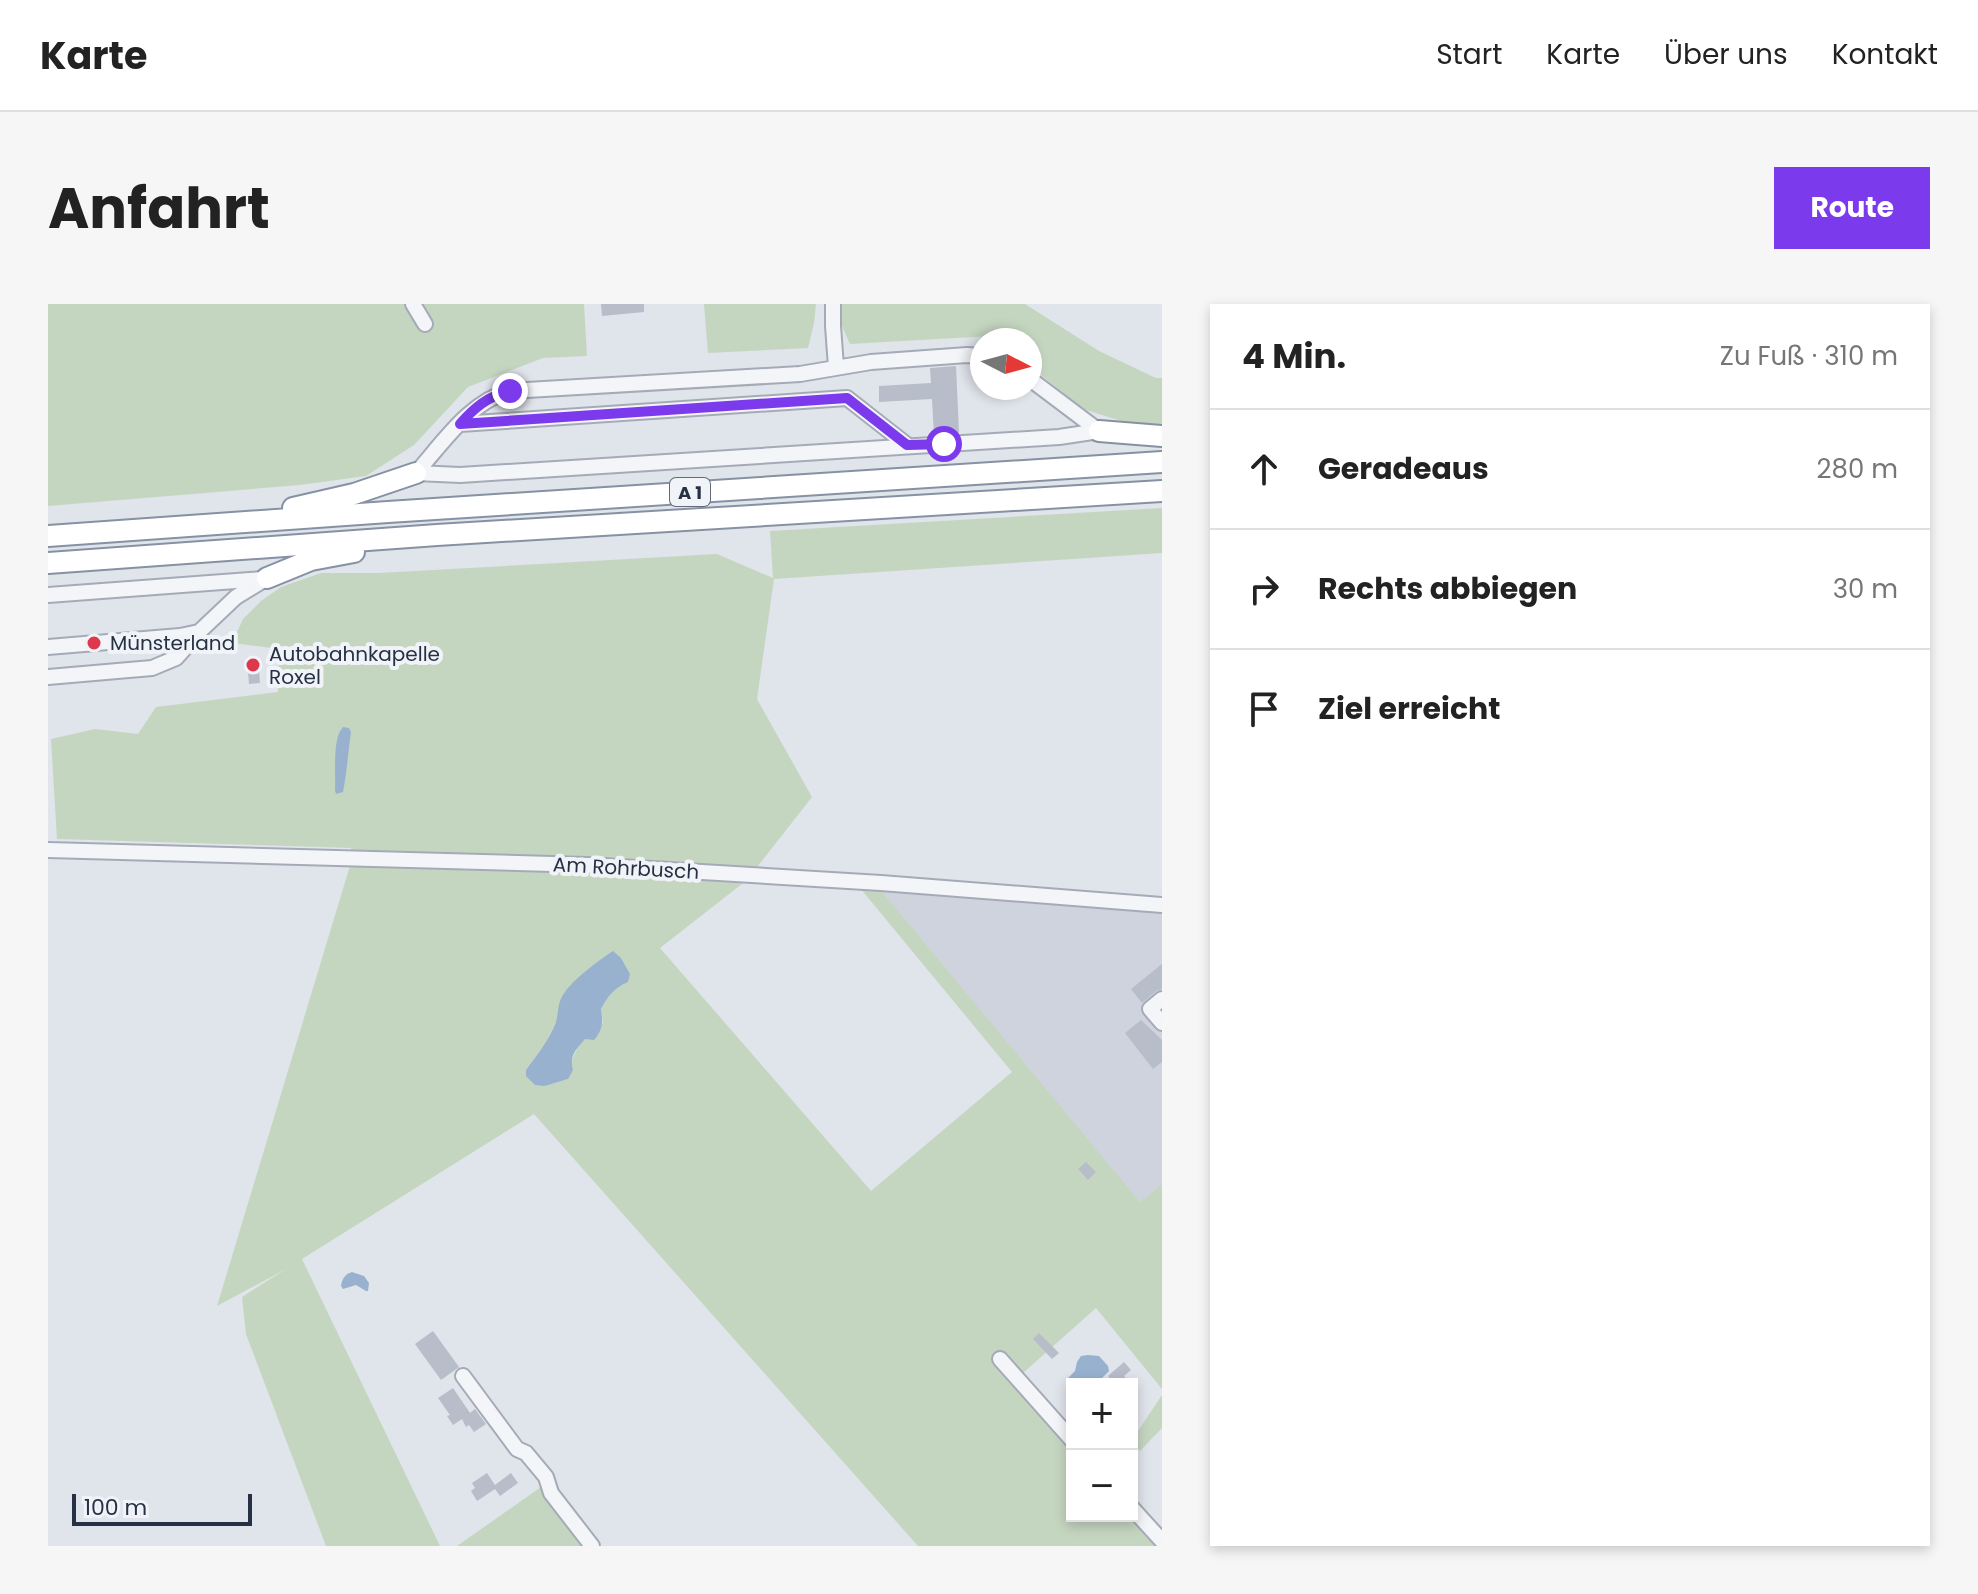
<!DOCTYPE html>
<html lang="de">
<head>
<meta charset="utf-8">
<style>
  :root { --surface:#fff; --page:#f6f6f6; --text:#222; --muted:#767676; --line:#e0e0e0; --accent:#7c3aed }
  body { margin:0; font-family:Poppins,sans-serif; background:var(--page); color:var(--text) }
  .controls { position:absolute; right:24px; bottom:24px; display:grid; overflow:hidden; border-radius:0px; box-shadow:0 4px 12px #0003 }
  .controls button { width:72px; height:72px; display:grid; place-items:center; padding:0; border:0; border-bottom:2px solid var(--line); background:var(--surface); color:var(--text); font:40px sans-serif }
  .compass { position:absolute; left:922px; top:24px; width:72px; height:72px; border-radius:50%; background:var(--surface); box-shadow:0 4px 12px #0003; rotate:96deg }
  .scale { position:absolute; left:24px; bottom:20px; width:180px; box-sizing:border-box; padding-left:8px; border:4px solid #273144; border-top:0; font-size:22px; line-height:28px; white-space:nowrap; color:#273144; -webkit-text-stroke:6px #f0f3f8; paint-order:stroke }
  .stop { position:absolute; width:24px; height:24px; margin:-18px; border:6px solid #7c3aed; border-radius:50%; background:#fff }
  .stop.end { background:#7c3aed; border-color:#fff; box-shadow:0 2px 8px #0008 }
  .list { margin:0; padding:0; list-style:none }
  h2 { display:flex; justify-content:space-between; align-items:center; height:104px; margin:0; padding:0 32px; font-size:34px }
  h2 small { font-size:26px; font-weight:400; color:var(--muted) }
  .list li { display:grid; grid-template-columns:52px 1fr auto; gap:24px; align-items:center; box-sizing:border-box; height:120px; padding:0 32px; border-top:2px solid var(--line) }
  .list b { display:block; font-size:30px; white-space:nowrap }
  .list em { font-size:26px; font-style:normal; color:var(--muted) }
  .icon { flex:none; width:44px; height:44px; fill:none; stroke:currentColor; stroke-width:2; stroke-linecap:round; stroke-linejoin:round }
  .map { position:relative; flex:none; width:1114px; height:1242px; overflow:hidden; border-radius:0px }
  header { display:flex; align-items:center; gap:48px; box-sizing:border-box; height:112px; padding:0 40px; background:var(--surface); border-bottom:2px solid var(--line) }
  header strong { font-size:38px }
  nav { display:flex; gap:44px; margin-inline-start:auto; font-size:28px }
  .intro { display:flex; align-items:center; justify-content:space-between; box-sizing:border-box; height:192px; padding:0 48px }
  h1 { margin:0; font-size:56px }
  .button { padding:20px 36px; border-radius:0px; background:var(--accent); color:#fff; font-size:28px; font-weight:700 }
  main { display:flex; gap:48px; padding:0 48px }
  aside { flex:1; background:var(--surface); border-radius:0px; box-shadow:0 4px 12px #0003 }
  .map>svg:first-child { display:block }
  .built { fill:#ced3dd }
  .green { fill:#c5d6c0; fill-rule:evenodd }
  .water { fill:#97b1cf }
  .building { fill:#b7bdc9 }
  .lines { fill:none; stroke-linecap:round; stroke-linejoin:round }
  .minor-casing { stroke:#a5abb6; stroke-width:18 }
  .highway-casing { stroke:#8691a3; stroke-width:24 }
  .minor { stroke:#f4f5f9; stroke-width:14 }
  .highway { stroke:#fff; stroke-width:20 }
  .route { stroke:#7c3aed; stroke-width:10 }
  .poi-dot { fill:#de384d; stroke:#f0f3f8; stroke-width:3 }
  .labels { text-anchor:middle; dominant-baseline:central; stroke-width:8; stroke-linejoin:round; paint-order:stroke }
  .shield { fill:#f0f3f8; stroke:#636b7a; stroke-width:2 }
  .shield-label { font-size:18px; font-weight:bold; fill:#273144 }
  .poi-label { font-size:20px; fill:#273144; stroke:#f0f3f8; text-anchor:start }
  .street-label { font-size:20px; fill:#273144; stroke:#f0f3f8 }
</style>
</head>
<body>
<header>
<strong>Karte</strong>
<nav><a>Start</a><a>Karte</a><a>Über uns</a><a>Kontakt</a></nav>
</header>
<div class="intro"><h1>Anfahrt</h1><a class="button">Route</a></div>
<main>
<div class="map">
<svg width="1114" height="1242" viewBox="0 0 1114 1242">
  <rect width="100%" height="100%" fill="#e0e4eb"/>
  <path class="built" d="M833,586L1114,606V880L1092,899Z"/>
  <path class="green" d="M0,0H536L539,52L495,54L420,83L366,141L318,172L252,181L0,202Z
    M656,0H768L766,19L760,44L660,49Z
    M792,0H977L1051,47L1108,74H1114V127L1102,126L1035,105L982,62V36H950L944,32L802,40L793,20Z
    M1114,204V249L726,275L709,395L764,493L699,576L612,644L823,887L964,768L812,584L833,586L1092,898L1114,880V1085L1048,1004L975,1069L1024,1127V1212H1084V1190L1114,1224V1242H870L486,810L254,955L392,1242H278L198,1030L194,993L238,965L169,1002L304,555L303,544L9,535L3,435L47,425L90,430L108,403L230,388L231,345L184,339L195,315L213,297L233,283L273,269H331L669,250L725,274L722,227ZM562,649L582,670L580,677C566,684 560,692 553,705L555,719C532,738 525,744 520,775L497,782L478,766L497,740L509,716L518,687Z
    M1114,1091V1124L1092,1147L1084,1136Z
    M493,1183L540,1242H409Z"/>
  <path class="water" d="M295,423L301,424L303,428C300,448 299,468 295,488L288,490L287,486C288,469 284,434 295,423Z
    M565,647L573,654L582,670L580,678C566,684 560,692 553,705C555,719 555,725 546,736L537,735C528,746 521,751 525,766L520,775L497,782L487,781L478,772V766C489,751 501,736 508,718C511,707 509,698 517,688C527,674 551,656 565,647Z
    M304,968L316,972L321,979L320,987H318L308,981L295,985L293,982C294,975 297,970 304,968Z
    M1040,1051L1051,1052L1060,1062L1061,1067L1054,1074V1080H1024V1085L1018,1076L1027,1067L1029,1058L1033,1052Z"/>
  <path class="building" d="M553,0H596V8L554,12Z
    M908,62L911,129L886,131L884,95L831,98V82L883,79L882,64Z
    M210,354L212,379L201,380L199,355Z
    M1114,660V685L1108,687L1094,699L1083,685Z
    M1093,716L1114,736V758L1105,765L1077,729Z
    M1038,858L1048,868L1040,876L1030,865Z
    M385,1027L411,1063L393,1076L367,1040Z
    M991,1029L1011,1049L1004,1055L985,1035Z
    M1076,1058L1083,1066L1076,1072L1083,1080H1067L1060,1072Z
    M405,1084L422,1109L427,1105L438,1120L426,1128L421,1121L418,1123L414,1115L405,1121L399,1112L402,1111L390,1094Z
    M439,1169L447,1181L463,1169L470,1179L452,1192L447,1185L429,1197L423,1187L427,1184L424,1179Z"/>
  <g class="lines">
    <g class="minor-casing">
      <path id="minor" d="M365,0L377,20
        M785,0V22L788,63
        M982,75L1051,127
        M412,120L799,94L859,141
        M368,169L412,171L1011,133L1051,127
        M368,169C394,140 422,97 462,87L752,70L823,58L919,51L934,52
        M0,291L214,275
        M0,343L132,332L151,328
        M0,373L104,364L128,354L151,328L188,293L219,274
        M0,546L539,561L833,579L1114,601
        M1114,695L1102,705L1114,719
        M952,1055L1024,1136
        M415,1072L469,1145L478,1149L498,1173L503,1189L544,1242
        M1084,1204L1114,1237"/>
    </g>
    <g class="highway-casing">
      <path id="highway" d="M1051,127L1114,132
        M245,204L306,190L368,169
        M0,232L340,208L1114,158
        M0,259L389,231L1114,187
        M219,274L263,256L306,248"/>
    </g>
    <use href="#minor" class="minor"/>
    <use href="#highway" class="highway"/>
  </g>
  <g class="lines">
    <path class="route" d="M462,87C440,92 426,104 412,120L799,94L859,141L896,140"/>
  </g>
  <g class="poi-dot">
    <circle cx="46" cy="339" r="8"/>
    <circle cx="205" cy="361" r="8"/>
  </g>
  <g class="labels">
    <rect class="shield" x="622" y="174" width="40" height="28" rx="6"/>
    <g class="shield-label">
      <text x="642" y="188">A 1</text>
    </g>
    <g class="poi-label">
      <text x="62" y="339">Münsterland</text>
      <text x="221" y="350">Autobahnkapelle<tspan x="221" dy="23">Roxel</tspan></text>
    </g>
    <g class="street-label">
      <text transform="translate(578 564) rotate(3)">Am Rohrbusch</text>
    </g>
  </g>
</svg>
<div class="controls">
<button>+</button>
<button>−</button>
</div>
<svg class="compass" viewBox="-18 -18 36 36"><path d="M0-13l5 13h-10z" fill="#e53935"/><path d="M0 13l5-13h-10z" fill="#767676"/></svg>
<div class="scale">100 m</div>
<div class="stop" style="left:896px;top:140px"></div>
<div class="stop end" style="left:462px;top:87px"></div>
</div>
<aside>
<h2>4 Min.<small>Zu Fuß · 310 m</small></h2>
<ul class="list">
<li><svg class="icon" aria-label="ahead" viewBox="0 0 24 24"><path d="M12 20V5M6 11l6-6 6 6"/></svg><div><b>Geradeaus</b></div><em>280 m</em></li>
<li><svg class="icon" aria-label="right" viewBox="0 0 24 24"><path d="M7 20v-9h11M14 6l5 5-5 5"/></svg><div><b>Rechts abbiegen</b></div><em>30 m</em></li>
<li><svg class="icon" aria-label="arrive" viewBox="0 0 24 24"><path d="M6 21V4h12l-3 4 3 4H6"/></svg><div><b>Ziel erreicht</b></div></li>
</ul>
</aside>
</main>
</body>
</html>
